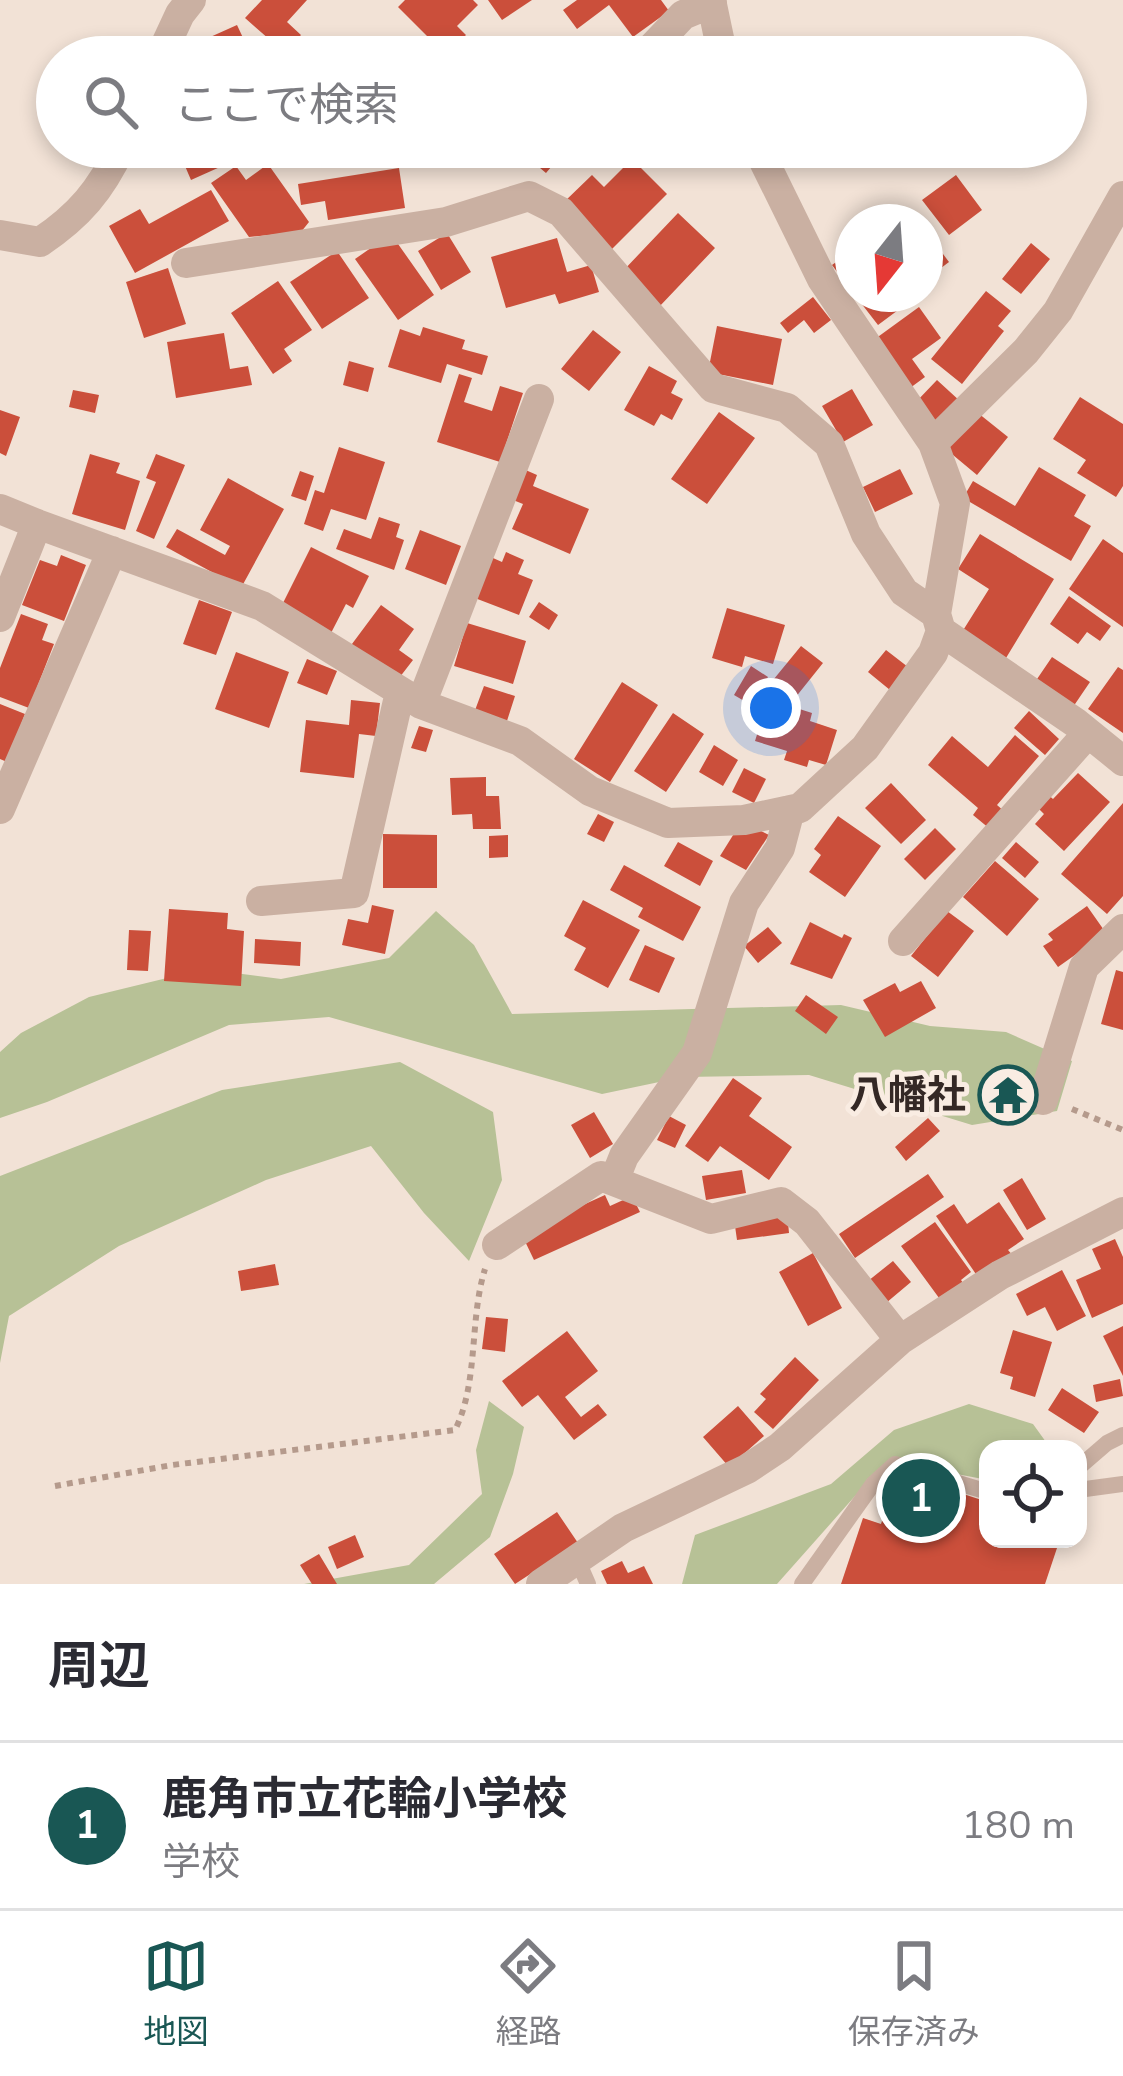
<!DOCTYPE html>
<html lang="ja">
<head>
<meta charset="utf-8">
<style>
  :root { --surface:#fff; --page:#f2f2f3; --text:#2b2b33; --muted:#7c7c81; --line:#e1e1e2; --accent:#195754 }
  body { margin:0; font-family:"Nunito Sans","Noto Sans JP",sans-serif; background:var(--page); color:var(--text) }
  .controls { position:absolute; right:36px; bottom:36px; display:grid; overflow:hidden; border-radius:24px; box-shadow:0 6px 18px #0003 }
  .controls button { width:108px; height:108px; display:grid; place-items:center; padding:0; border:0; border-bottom:3px solid var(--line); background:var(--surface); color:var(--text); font:60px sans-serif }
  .compass { position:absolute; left:835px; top:204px; width:108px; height:108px; border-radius:50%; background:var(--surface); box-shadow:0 6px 18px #0003; rotate:197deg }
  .you { position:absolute; left:771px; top:708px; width:42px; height:42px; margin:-30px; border:9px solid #fff; border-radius:50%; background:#1a73e8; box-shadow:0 0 0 18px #1a73e833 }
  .badge { display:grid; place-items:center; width:78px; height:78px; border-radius:50%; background:var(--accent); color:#fff; font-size:39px; font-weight:700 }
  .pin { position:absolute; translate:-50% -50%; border:6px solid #fff; box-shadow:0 3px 12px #0006 }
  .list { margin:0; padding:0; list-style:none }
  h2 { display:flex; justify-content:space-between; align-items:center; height:156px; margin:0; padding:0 48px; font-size:51px }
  h2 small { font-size:39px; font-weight:400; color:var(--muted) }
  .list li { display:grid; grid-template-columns:78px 1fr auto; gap:36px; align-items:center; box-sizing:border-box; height:168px; padding:0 48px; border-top:3px solid var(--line) }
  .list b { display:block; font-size:45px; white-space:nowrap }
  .list p { margin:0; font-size:39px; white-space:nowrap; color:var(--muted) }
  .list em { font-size:39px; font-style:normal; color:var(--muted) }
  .icon { flex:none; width:66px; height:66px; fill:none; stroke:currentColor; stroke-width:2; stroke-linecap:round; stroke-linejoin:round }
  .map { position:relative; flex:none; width:1123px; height:1584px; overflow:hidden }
  .search { position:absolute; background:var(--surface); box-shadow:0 6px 18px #0003; left:36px; right:36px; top:36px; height:132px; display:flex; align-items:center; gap:30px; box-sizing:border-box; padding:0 42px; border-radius:66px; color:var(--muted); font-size:45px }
  .sheet { height:324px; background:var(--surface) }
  nav { display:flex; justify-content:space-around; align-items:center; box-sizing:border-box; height:168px; border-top:3px solid var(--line); background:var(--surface); font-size:33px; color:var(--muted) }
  nav a { display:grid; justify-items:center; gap:6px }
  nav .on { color:var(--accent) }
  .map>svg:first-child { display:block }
  .green { fill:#b7c196 }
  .building { fill:#cb4f3b }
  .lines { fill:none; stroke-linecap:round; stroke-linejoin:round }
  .path { stroke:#b59a8c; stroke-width:6; stroke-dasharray:6 6; stroke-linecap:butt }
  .service { stroke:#cab0a2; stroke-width:16 }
  .minor { stroke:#cab0a2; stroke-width:30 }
  .labels { text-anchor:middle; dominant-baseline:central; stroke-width:10; stroke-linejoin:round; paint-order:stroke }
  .poi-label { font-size:39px; font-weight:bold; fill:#342825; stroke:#f9ece2; text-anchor:end }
</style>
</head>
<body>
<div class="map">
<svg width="1123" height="1584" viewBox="0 0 1123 1584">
  <rect width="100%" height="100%" fill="#f2e2d6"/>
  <path class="green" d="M436,911L474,945L512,1014L841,1005L930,1026L1006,1032L1072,1061L1057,1111L972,1125L809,1075L683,1077L602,1094L329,1017L229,1025L47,1102L0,1118V1052L21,1033L89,997L204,969L281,979L389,958Z
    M400,1062L493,1112L502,1180L469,1261L424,1213L371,1146L266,1180L119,1246L9,1316L0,1363V1176L222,1090Z
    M489,1401L524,1427L513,1474L490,1537L434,1584H304L409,1565L482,1494L476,1450Z
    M969,1404L1033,1424L1051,1449H988V1480L915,1466L871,1478L777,1584H682L695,1535L831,1484L894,1430Z"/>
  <path class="building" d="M262,0H307L287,22L301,35L285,53L245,18Z
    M405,0H473L478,5L457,26L466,35L446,55L398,7Z
    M488,0H532L502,20Z
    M577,0H661L669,11L633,37L609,5L577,29L563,10Z
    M237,25L252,57H205L215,53L208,38Z
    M690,37L699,50L690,57H663Z
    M515,147H568L546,173Z
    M213,152L220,167L191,180L185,166Z
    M632,159L667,194L610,251L563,203L592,175L604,187Z
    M268,164L309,222L301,232L249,237L211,183L236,166L246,180Z
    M399,168L405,208L328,220L325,201L301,205L298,184Z
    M956,175L982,210L949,235L922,200Z
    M211,190L229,221L135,273L109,226L140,209L149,224Z
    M678,213L715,248L659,307L622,272Z
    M925,230L949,262L925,280Z
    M447,233L471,272L441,290L418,251Z
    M391,234L434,295L398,320L355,259Z
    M557,238L567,272L591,265L599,292L559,304L555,294L506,308L491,257Z
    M1031,243L1050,259L1021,294L1002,279Z
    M853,250V293L832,265Z
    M337,251L369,298L322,329L290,282Z
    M168,268L186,324L144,338L126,282Z
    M278,281L312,330L284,349L292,361L273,374L231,313Z
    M986,291L1011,311L998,326L1004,331L962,384L931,359Z
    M854,294H908L913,299L878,325Z
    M813,297L831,320L814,333L804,320L788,333L780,323Z
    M919,307L941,338L912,359L925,377L910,388L875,339Z
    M717,326L782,339L773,385L708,372Z
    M423,327L465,340L462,349L488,356L482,375L447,364L441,383L388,367L400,329L420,336Z
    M593,330L621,352L589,391L561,369Z
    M224,333L230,369L248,366L252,385L176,398L167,342Z
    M349,361L374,368L368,392L343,385Z
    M649,366L677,381L671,393L683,399L672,420L661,414L654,426L624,410Z
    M459,374L472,378L464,402L492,411L500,386L523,393L500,462L437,442Z
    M937,380L961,402L939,425L915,403Z
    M852,389L873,425L843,442L822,406Z
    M73,390L99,395L95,413L69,407Z
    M1080,397L1123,424V486L1116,497L1077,473L1086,460L1053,439Z
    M0,410L20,417L6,456L0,453Z
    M719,412L755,438L707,504L671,479Z
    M978,413L1008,437L977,475L947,450Z
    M339,447L385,462L366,520L331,509L323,531L304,524L315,490L324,493Z
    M90,454L120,463L116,473L140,481L125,530L72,514Z
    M156,454L185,465L154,539L136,531L156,482L146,478Z
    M1039,467L1086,495L1074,516L1091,526L1071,561L963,498L973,481L1015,506Z
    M521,468L537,475L533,486L589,509L570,554L512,529L523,504L508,498Z
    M900,469L913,494L875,512L863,487Z
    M300,471L314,476L306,501L291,496Z
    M228,478L284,509L241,588L166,547L177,529L225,555L230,546L200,530Z
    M379,517L400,524L396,537L404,540L394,570L336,549L344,529L371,539Z
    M420,530L461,546L446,585L405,569Z
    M980,534L1054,579L1006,658L962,632L989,589L958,569Z
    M1103,539L1123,553V627L1069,589Z
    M311,547L369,576L353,608L346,604L331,633L281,607Z
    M506,552L524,560L518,574L533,580L519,615L467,595L484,554L502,562Z
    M61,555L86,565L64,621L22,605L40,560L57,566Z
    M1069,596L1111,626L1100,641L1087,632L1078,644L1050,624Z
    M199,600L232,612L216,655L183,644Z
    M539,602L558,615L549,630L529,617Z
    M381,605L414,629L399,650L413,660L396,682L349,648Z
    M727,608L785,625L773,664L745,656L742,667L712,658Z
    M21,614L48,624L42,640L54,644L29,708L0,697V668Z
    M467,623L526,641L513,684L454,666Z
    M801,646L823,663L791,703L769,685Z
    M886,650L908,667L890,690L868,672Z
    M236,652L289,672L269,728L215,709Z
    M1052,657L1090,682L1073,707L1035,682Z
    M307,659L337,671L327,695L297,683Z
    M751,666L768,677L751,705L734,695Z
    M1118,667L1123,670V733L1088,709Z
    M622,682L658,705L610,782L574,759Z
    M484,686L515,696L506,724L474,713Z
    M768,699L812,713L810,721L837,730L826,765L809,760L807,767L784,760L787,751L755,741Z
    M351,700L380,703L376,736L359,734L354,778L300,772L306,720L349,725Z
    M0,704L25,714L7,762L0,759Z
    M1029,711L1059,739L1045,755L1014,728Z
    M673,713L704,734L666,792L634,771Z
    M419,726L433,730L426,752L411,748Z
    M1015,735L1039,756L997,805L1005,812L990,829L973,815L978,808L928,765L952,736L988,767Z
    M714,745L738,760L723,786L699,772Z
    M744,768L766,779L754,803L732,792Z
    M1078,773L1110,802L1064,851L1035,824L1044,814L1034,804L1045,792L1053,799Z
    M486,777V796H499L501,829H473L472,814L452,815L450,778Z
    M891,783L926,820L901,844L865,808Z
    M1123,803V896L1107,914L1061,874Z
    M598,814L614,822L604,842L587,834Z
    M838,816L881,846L845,897L809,872L821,855L814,849Z
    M935,828L956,849L925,880L904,859Z
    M757,829L769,835L746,870L720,856L735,832Z
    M383,834L437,835V888H383Z
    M508,835V857L489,858V836Z
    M678,842L713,861L700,886L664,866Z
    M1016,842L1039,862L1025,878L1002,858Z
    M995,861L1039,899L1007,936L963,897Z
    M624,865L701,907L683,941L638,917L643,908L610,890Z
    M583,900L640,930L608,988L574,970L586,948L564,936Z
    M372,905L394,910L385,954L342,945L348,919L368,923Z
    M1087,906L1106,933L1058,967L1043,946L1053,940L1048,934Z
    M169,909L228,913L227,929L244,931L241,986L164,981Z
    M947,911L974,931L938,977L911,956Z
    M810,922L842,938L844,934L852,938L832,979L790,964Z
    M768,927L782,943L758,963L744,946Z
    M129,930L151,931L148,971L127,970Z
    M255,939L301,942L300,966L254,963Z
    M645,945L675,958L659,993L629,980Z
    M1116,970L1123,972V1030L1101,1024Z
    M921,981L936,1008L885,1037L863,1000L895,983L900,992Z
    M806,995L838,1017L826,1034L795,1011Z
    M733,1078L762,1098L749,1116L792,1147L769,1180L720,1146L708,1162L685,1146Z
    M594,1112L613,1144L590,1158L571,1125Z
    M669,1116L686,1125L675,1148L657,1140Z
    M928,1118L940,1131L906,1161L895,1147Z
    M742,1170L746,1193L706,1200L702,1176Z
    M928,1174L944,1197L855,1258L839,1234Z
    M1022,1178L1046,1219L1027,1230L1003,1190Z
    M605,1195L610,1206L632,1196L640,1212L534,1260L521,1233Z
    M999,1202L1024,1239L1008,1250L1014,1257L980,1280L936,1216L954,1204L967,1224Z
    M787,1212L789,1233L737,1240L734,1219Z
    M935,1222L971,1272L961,1280L965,1286L942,1302L901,1246Z
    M1115,1239L1123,1257V1304L1092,1318L1076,1280L1101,1269L1092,1249Z
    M813,1253L842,1308L808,1326L779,1272Z
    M893,1261L911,1282L886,1303L868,1281Z
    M275,1264L279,1285L241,1291L238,1271Z
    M1062,1270L1086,1316L1057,1331L1045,1307L1027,1316L1016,1294Z
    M486,1317L508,1319L505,1352L482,1349Z
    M1123,1326V1376L1103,1336Z
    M1013,1330L1052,1342L1035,1397L1010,1389L1013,1377L1000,1373Z
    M567,1331L598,1371L565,1397L581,1417L598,1404L607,1415L574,1440L538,1395L522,1407L502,1381Z
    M795,1357L819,1380L773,1429L754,1412L766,1399L760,1394Z
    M1120,1379L1123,1396L1096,1402L1093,1385Z
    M1062,1388L1099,1412L1084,1433L1048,1410Z
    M738,1406L764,1436L729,1467L703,1437Z
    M898,1473L988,1502V1539H1060L1045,1584H841L863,1518L881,1524Z
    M557,1512L578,1543L515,1584L494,1554Z
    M355,1535L364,1557L337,1569L328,1547Z
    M319,1554L337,1584H312L300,1565Z
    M622,1561L628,1573L644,1566L653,1584H607L601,1571Z"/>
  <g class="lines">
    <path class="path" d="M1072,1109L1123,1130
      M55,1486L172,1465L455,1430C479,1382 469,1320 485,1269"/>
    <path class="service" d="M1078,1468L1107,1443L1123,1435
      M1078,1490L1123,1484
      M577,1559L588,1584
      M802,1584L873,1484L895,1464L988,1492"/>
    <path class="minor" d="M711,0L723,57
      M160,57L180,14L191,0
      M643,57L683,15L712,3
      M0,235L40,242C79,216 101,190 121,147
      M186,263L446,222L529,196L561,212L713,388L787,408L829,444L866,534L904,592L936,614
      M933,443L1026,351L1058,311L1123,196
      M0,509L37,524
      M0,617L37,524L262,606L421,704L520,741L590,791L668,823L744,820L800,808L865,748L933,653L941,631L936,614L955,503L933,443L822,279L757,147
      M941,631L1076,723L1123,761
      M421,704L539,399
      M0,809L112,551
      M261,901L354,893L400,692
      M903,941L1088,733
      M1043,1100L1084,967L1123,929
      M614,1181L624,1156L697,1053L744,903L780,848L790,810
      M497,1245L601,1176L711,1219L781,1202L807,1222L900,1340
      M541,1584L623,1528L747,1469L780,1447L900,1340L1000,1275L1123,1212"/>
  </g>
  <defs>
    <g id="temple-ring" transform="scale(3)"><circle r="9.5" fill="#f9ece2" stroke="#195754" stroke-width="1.5"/><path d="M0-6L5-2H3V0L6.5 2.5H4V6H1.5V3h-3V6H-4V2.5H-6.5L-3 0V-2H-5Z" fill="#195754"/></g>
  </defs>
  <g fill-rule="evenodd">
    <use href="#temple-ring" x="1008" y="1095"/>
  </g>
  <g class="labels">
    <g class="poi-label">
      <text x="966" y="1095">八幡社</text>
    </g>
  </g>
</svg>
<div class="controls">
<button><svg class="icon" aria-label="locate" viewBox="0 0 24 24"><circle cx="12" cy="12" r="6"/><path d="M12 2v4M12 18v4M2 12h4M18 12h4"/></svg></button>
</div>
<svg class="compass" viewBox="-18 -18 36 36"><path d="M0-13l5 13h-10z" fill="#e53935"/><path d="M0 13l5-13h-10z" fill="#7c7c81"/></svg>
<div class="you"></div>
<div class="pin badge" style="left:921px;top:1498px">1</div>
<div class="search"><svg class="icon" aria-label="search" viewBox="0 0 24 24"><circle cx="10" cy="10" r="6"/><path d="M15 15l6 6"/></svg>ここで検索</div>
</div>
<section class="sheet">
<h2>周辺<small></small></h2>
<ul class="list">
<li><span class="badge">1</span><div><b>鹿角市立花輪小学校</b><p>学校</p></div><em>180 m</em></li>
</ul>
</section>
<nav>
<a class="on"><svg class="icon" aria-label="map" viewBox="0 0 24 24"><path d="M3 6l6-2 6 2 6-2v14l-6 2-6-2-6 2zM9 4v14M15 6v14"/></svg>地図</a>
<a><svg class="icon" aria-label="directions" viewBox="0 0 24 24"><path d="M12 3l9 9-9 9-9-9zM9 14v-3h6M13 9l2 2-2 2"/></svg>経路</a>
<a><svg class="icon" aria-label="saved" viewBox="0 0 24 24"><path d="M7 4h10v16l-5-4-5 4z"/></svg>保存済み</a>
</nav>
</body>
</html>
